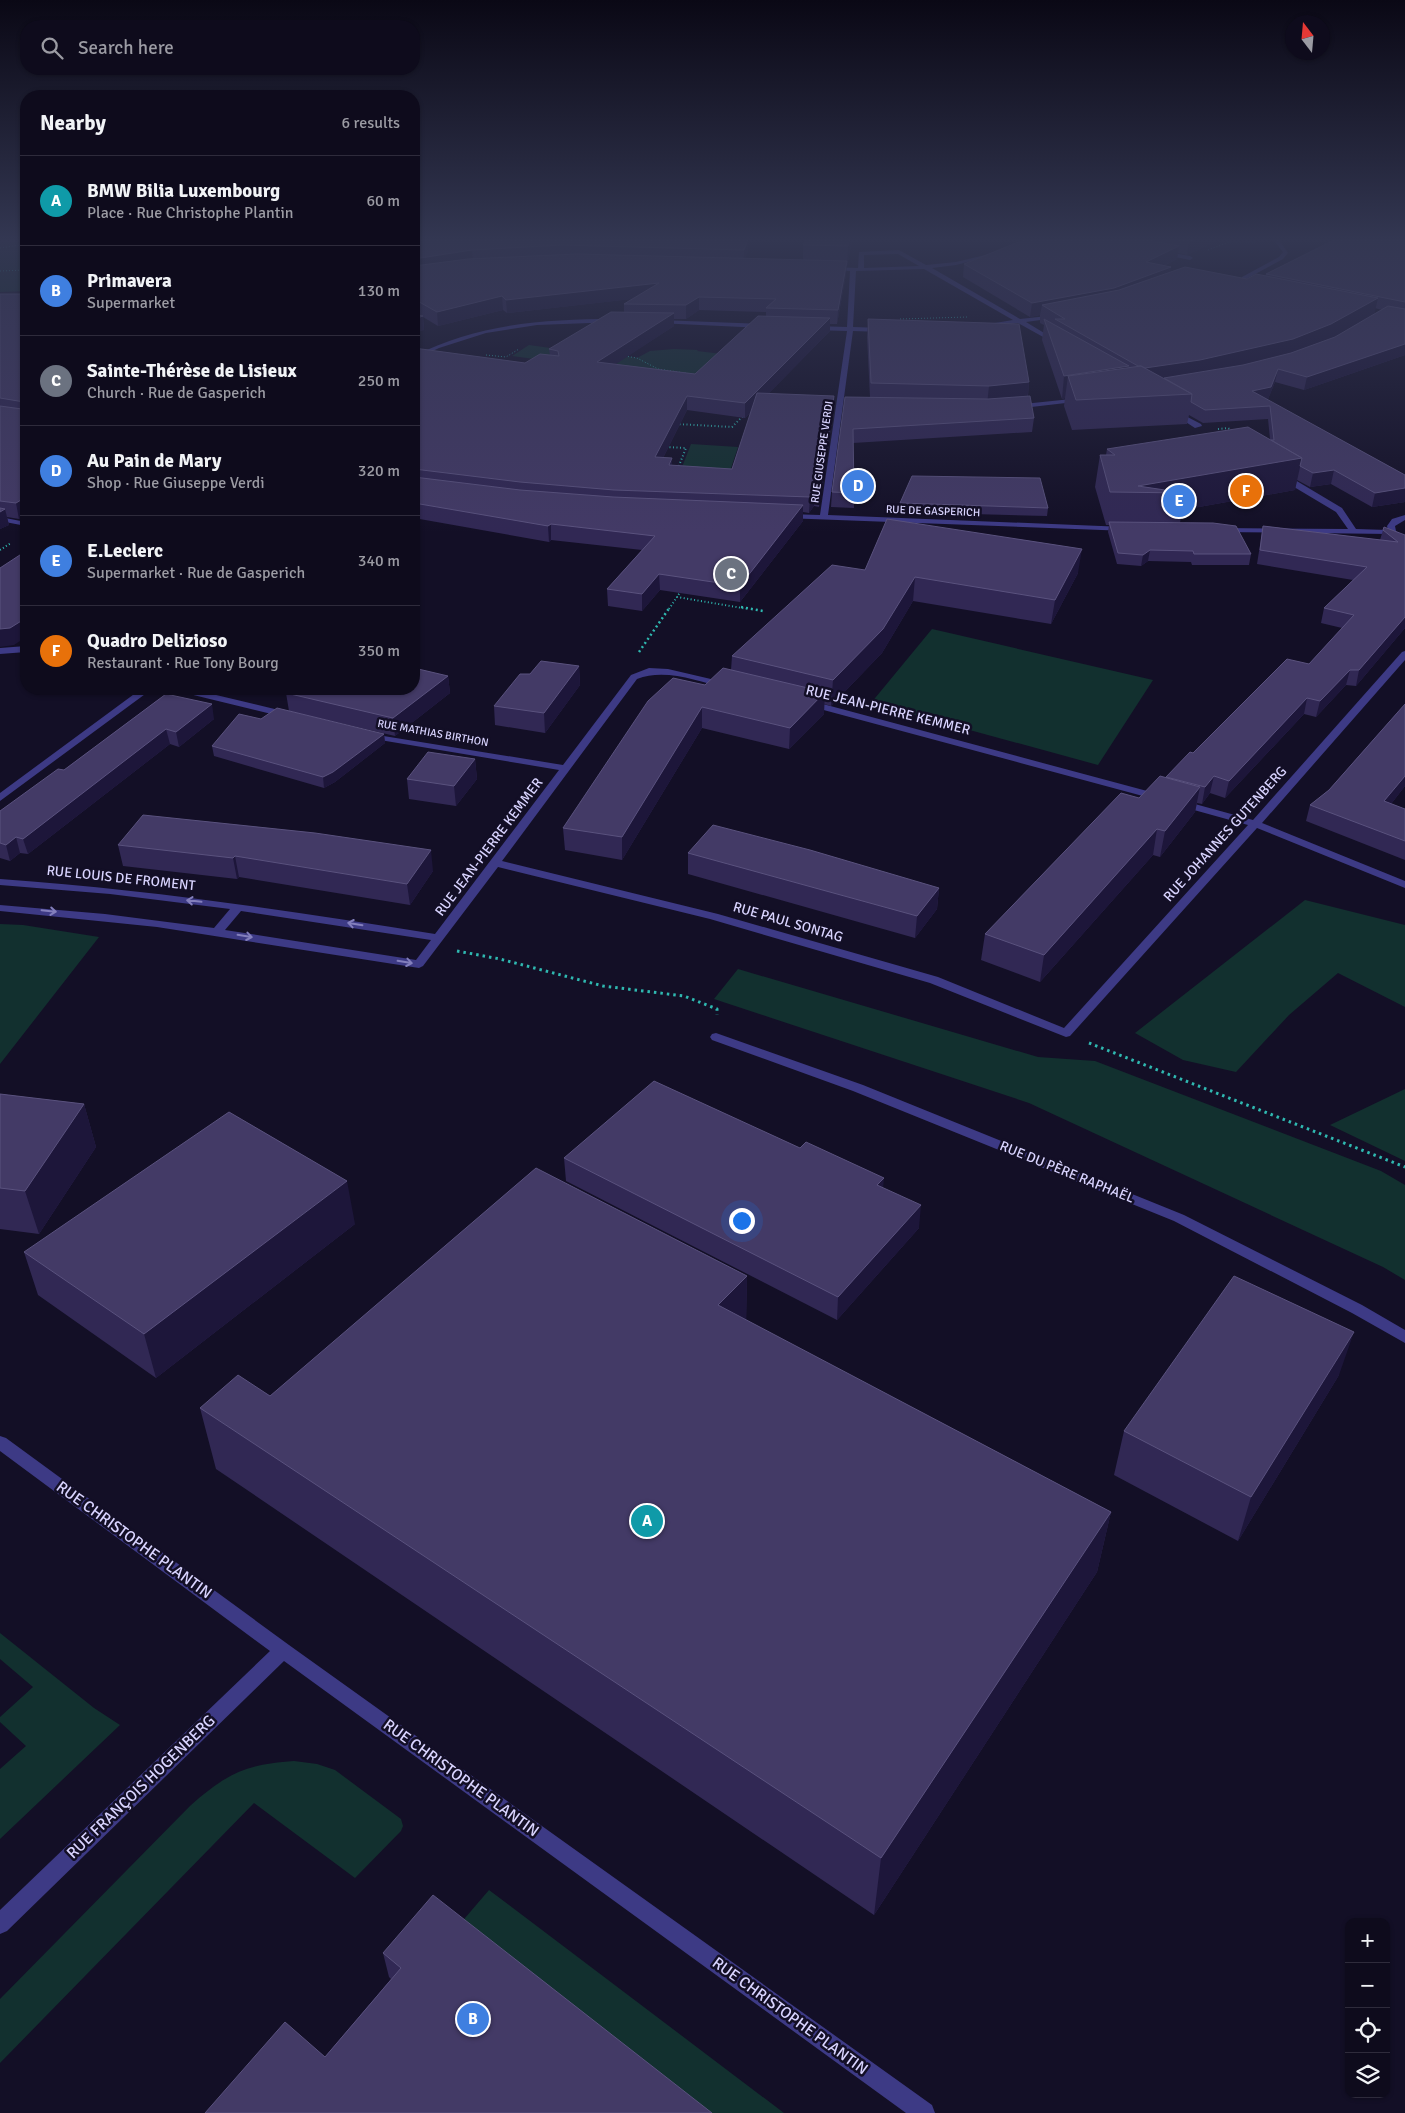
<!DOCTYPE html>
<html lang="en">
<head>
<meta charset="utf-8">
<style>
  :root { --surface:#0e0b1c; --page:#171425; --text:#f1f3f6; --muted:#9b9ba3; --line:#2e2b3b; --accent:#1a73e8 }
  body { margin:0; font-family:Signika,sans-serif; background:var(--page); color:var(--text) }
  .controls { position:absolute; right:15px; bottom:15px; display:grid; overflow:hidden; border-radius:10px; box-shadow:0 1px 4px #0004 }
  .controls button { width:45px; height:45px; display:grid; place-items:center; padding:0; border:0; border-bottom:1px solid var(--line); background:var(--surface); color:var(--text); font:25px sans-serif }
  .compass { position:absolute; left:1285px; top:15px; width:45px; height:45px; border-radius:50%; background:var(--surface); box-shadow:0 1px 4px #0004; rotate:344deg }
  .you { position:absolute; left:741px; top:1220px; width:18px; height:18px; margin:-12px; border:4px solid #fff; border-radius:50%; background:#1a73e8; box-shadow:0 0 0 8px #1a73e833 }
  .badge { display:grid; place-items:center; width:32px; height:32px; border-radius:50%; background:var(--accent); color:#fff; font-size:16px; font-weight:700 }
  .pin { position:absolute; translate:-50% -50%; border:2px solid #fff; box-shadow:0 1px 5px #0006 }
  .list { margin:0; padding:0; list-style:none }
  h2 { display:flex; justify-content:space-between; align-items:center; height:65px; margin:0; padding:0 20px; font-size:21px }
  h2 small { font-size:16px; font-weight:400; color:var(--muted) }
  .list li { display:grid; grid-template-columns:32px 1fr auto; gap:15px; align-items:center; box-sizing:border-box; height:90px; padding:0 20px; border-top:1px solid var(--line) }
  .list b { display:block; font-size:19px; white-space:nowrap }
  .list p { margin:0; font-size:16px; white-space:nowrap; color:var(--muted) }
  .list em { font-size:16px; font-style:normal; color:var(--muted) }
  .icon { flex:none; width:28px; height:28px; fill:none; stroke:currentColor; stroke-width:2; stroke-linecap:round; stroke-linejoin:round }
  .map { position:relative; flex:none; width:1405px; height:2113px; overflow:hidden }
  .search { position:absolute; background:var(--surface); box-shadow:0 1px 4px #0004; left:20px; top:20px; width:400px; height:55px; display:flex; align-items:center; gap:12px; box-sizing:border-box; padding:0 18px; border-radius:20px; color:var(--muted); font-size:19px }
  .panel { position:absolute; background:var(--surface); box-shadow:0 1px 4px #0004; left:20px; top:90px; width:400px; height:605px; border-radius:20px }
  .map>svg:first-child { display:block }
  .green { fill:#12302f }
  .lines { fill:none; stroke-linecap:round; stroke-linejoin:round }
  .path-far3 { stroke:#2fb8b0; stroke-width:1; stroke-dasharray:1 2; stroke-linecap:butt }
  .path-far2 { stroke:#2fb8b0; stroke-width:2; stroke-dasharray:1 2.5; stroke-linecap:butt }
  .path-far1 { stroke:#2fb8b0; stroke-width:2.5; stroke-dasharray:2 3; stroke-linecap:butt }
  .path { stroke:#2fb8b0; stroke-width:3; stroke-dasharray:2.5 4; stroke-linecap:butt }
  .minor { fill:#3d3a85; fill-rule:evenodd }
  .wall { fill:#312854; fill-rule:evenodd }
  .shaded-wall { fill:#1d163a }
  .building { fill:#433a66; stroke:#5a527e }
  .oneway { stroke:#837fbc }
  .labels { text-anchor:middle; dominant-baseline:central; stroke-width:5; stroke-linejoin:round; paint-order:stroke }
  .far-street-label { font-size:11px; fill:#d9d4ff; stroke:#130f26 }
  .street-label { font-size:14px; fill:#d9d4ff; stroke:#130f26 }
  .near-street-label { font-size:16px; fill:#d9d4ff; stroke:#130f26 }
</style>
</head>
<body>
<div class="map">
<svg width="1405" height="2113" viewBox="0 0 1405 2113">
  <rect width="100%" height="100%" fill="#130f26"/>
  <path class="green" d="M26,237V291L0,292V238Z
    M529,345L579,352L564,363L512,356Z
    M674,349L698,350L697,351L731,355L708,376L658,369L650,376L586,359V350L637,358L650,351Z
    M691,444L738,447L728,477L679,475Z
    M932,629L1153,680L1098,765L871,703Z
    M1305,900L1405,925V1007L1338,973L1289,1015L1236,1072L1183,1060L1135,1033Z
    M0,924L23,925L99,937L0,1064Z
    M738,969L1038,1057L1095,1061L1381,1171L1405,1185V1280L1383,1267L1029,1103L714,999Z
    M1405,1089V1161L1330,1125Z
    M0,1633L94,1708L120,1725L0,1839V1769L26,1746L0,1722V1717L33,1687L0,1659Z
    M294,1761L317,1764L335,1770L401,1819L403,1826L401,1831L355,1878L254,1803L0,2063V1999L190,1806C226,1774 246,1764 294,1761Z
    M489,1890L784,2113H682L453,1932Z"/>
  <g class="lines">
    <path class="path-far3" d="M0,248L26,244
      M1208,250L1229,242H1255
      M0,271L26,270
      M900,319L968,317
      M486,355L506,357L519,349
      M625,356L637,358L658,369L698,375"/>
    <path class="path-far2" d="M676,424L732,427L743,416
      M1218,429L1228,428L1232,431
      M666,447L686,448L678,468
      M0,550L11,543
      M681,591L677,597L748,609
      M669,609L677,597"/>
    <path class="path-far1" d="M741,607L763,611
      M639,652L670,607"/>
    <path class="path" d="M457,951L500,959L603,986L684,996L717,1009V1015
      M1089,1043L1405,1167"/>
    <path class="minor" d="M1271,237H1277L1288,253L1283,259L1246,279H1242V277L1279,257L1283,252Z
      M899,250L926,265L956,262L998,252V254L956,265L932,268L1020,319L1057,315L1055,318L1026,322L1059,342L1054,343L1018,323L989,326V324L1013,320L924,269L856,271L853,327L883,328L886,330L883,332L853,331L828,515L1125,527H1128V531L784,518L783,516L787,514L820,515L847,331L814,330L811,328L814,326L847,327L850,271L827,269L830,267L858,268L859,252ZM898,254L919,266L864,268V255Z
      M1162,251L1190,256L1193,258L1190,260L1160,254Z
      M614,319L616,322L537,325L486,333L439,348L414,360V356C477,324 544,319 614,319Z
      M659,320L764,324L767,326L764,328L657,323Z
      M1081,398L1084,400L1083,401L1014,409L1011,407L1014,405Z
      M1174,410L1201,424L1202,426L1195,428L1172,413L1170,412Z
      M1279,474H1285L1342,508L1356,529L1388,530L1387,526L1392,519L1405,515V520L1395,526L1396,531L1405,537V542L1390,534L1219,532V528H1222L1348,529L1336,512L1279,478Z
      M0,517L26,522V526L0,521Z
      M26,646V652L0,654V648Z
      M1405,651V660L1262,823L1405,881V888L1257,828L1070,1036L1066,1037L930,983L710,919L498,867L423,966L419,968L157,927L0,911V905L105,914L214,928L230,909L110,894L0,885V879C147,889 290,911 435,934L559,770L368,738L363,735L365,733L563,765L631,675L649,668L668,669L728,683L730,685L725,688C697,681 665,668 637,679L502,861L718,914L938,977L1064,1028L1248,825L1176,805V801H1184L1253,820L1402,652ZM241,911L431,940L416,960L225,930Z
      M141,689H152L0,801V793Z
      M175,689H191L291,713L293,715L288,718L177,691Z
      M808,700L1162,795L1163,797L1162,799H1154L805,705V701Z
      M716,1033L863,1085L1184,1215L1362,1305L1405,1330V1343L1352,1313L1174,1221L853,1091L712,1040L710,1037L712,1034Z
      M0,1436L6,1438L289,1645L932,2105L935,2113H906L284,1661L7,1931L0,1934V1910L270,1651L0,1451Z"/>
  </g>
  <path class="wall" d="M414,237L748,239V251L745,258L803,260V245L852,241L847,266H846V274L837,324H830V331L769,393L833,410L819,507L814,506L809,513L803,512V521L740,602L660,590L642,611L608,606L607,589L642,550L551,540L549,542L414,518V348L525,363L550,355L549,349L624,312V304L631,299L507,313L503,310L438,326L423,317L424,330L414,332V314L421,316L414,311ZM699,310L766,312V316L695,374L615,364L674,326V319H686ZM687,410L745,418L751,412L732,469L672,465L663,458Z
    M1031,237H1225L1187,255L1178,253L1177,259L1164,266L1170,272L1247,279L1265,276L1266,274L1405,237V355L1304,390L1275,382L1268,399L1267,400L1405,475V502L1372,507L1331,484L1310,487L1297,480L1295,490L1182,510L1180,523L1251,554L1249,565H1192L1191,562L1148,561L1141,566L1117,564L1108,532L1109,525H1106L1095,487L1100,455H1106L1107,449L1270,439L1268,419L1203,423L1189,415L1187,424L1072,430L1064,406L1065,398L1062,399L1042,340L1044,325L1040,323V315L1030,317L963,277L964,264ZM1375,308L1382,310L1374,314Z
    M0,294H26V515L19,519L7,517L9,525L0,529Z
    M868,319L1029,382L1028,396L1034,418L1032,432L853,443L854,493V508L831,507L832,492L845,397H870L867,337Z
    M900,503L1048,508L1047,516L899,512Z
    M1263,526L1380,540L1383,530L1405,535V628L1356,686L1346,685L1316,717L1304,714L1225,798L1210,793L1202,804L1197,803L1195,812L1160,857L1153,855L1040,982L981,960L985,934L1139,798L1166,777L1193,753L1309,664L1342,628L1321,623L1324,608L1353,580L1257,564Z
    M865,570L1078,573L1051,624L913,601L882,653L831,706L824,704V714L789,749L702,728L622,860L565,850L563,828L731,670L732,656Z
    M579,666L580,685L545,733L495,725L494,706L530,674Z
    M448,676L450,693L395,736L289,711L286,693Z
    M166,694L214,719L179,747L170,744L28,854L20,853L10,861L0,858V811L64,770Z
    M1405,704V786L1391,804L1405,809V860L1306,821L1310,805L1329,790Z
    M384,734L385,743L335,782L324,788L214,756L212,746Z
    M475,759L477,779L456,806L409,799L407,779Z
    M118,845L433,871L410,905L239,877L237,879L123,866Z
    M688,853L939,888L937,909L915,938L688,874Z
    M0,1094L84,1104L96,1147L39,1234L0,1229Z
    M564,1158L919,1228L837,1320L566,1181Z
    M355,1224L156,1378L38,1295L24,1252Z
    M747,1276L746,1320L1111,1512L1097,1572L874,1915L216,1469L200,1408L270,1396Z
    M1339,1375L1238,1541L1114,1475L1124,1431Z
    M383,1953L712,2113L325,2057L391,1979L389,1977Z"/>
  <path class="shaded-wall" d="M850,237H852V241L847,266L848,246Z
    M1200,237H1225L1187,255L1189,242Z
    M748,239V251L744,263V250Z
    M1179,246L1177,259L1144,275L1146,262Z
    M472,250L473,263L414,272V259Z
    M847,261L846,274L837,324L838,310Z
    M1171,267L1169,281L1042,305L1040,315L1030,317L1032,303Z
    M659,283V296L507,313L506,300Z
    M502,296L503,310L438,326L437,312Z
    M699,297V310L686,319V305Z
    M1378,298L1374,316L1327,342L1289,357L1158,384L1142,368Z
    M674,313V326L598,376L597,362Z
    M423,316L424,330L414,332V319Z
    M830,318V331L745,418V403Z
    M1405,344V355L1304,390L1307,377Z
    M1129,366L1125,389L1068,376L1065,398L1062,399L1064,376Z
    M1278,369L1275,382L1268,399L1250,404L1252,391Z
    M1029,382L1027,402L987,405L989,386Z
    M687,396V410L656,472L655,457Z
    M834,396L833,410L819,507L820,491Z
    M672,458V473L669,465Z
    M1302,458L1295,490L1182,510L1185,493L1138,486Z
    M1334,470L1331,484L1310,487L1313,473Z
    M1405,488V502L1372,507L1375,493Z
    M815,491L814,506L809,513L810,497Z
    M26,497V515L19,519L16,503Z
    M803,505V521L740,602V586Z
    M5,509L9,525L0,529V512Z
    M551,524V540L549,542L548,526Z
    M1082,549L1078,573L1051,624L1055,600Z
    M1150,550L1148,561L1141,566L1143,555Z
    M659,574L660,590L642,611V594Z
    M915,577L913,601L882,653L831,706L833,680Z
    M1405,617V628L1356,686L1359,670Z
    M26,618V637L14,645L0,647V629Z
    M579,666L580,685L545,733L544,713Z
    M1350,670L1346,685L1316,717L1320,701Z
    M448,676L450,693L395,736L393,718Z
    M825,692L824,714L789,749L790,728Z
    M1307,698L1304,714L1225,798L1229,781Z
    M212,704L214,719L179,747L176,732Z
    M702,707V728L622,860V837Z
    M166,729L170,744L28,854L23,839Z
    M384,734L385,743L335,782L324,788L323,777Z
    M475,759L477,779L456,806L454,786Z
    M1214,776L1210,793L1202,804L1205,787Z
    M1405,776V786L1380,818L1384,801Z
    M1200,787L1195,812L1160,857L1165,831Z
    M1157,829L1153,855L1040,982L1044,955Z
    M16,837L20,853L10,861L6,845Z
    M431,850L433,871L410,905L407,884Z
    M235,856L239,877L237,879L233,858Z
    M939,888L937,909L915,938L917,916Z
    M84,1104L96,1147L39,1234L25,1191Z
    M884,1178L882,1200L877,1185Z
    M347,1181L355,1224L156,1378L144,1334Z
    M921,1205L919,1228L837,1320L838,1297Z
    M747,1276L746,1336L718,1305Z
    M1354,1332L1339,1375L1238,1541L1251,1497Z
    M1111,1512L1097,1572L874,1915L881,1858Z"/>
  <path class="building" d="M414,237H689L748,239L744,250L562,245L472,250L414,259Z
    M808,237H850L848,246L803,245Z
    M1031,237H1131L1179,246L1146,262L1171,267L1114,288L1032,303L964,264Z
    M1161,237H1200L1189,242Z
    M1340,237H1405V302L1266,274Z
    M577,254L847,261L838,310L766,308L776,299L699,297L686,305L624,304L659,283L506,300L502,296L437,312L414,299V266L468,259Z
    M1185,267L1247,279L1256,274L1378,298L1331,324L1293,339L1200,360L1145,368L1141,366H1138L1055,319H1065L1042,305L1119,290Z
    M0,294H26V497L16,503L0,501V406L22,409L24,402L0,398Z
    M1388,306L1405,309V344L1307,377L1278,369L1271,387L1252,391L1405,475V488L1375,493L1334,470L1313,473L1300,466L1302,458L1271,440H1274L1270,406L1205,410L1191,402L1192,394L1164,378L1243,365L1291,353L1335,337Z
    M611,312L674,313L597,362L695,374L758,316L830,318L745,403L687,396L655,457L672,458L669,465L732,469L757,393L834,396L820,491H815L810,497L614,490L520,482L414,469V348L525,363L540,354L559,356L558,351L549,349Z
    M414,314L423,316L414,319Z
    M868,319L1019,324L1029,382L989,386L871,383Z
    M1044,319L1129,366L1064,376Z
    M1141,366L1192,394L1076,400L1068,376Z
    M1030,396L1034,418L853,429L854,493L832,492L845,397L988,399Z
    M1248,427L1302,458L1138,486L1185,493L1110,492L1100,455H1115L1107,449Z
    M912,476L1040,478L1048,508L900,503Z
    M414,477L520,490L613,497L803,505L740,586L659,574L642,594L607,589L655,536L551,524L548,526L414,503Z
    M0,508L5,509L0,512Z
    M887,519L1082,549L1055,600L915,577L883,629L833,680L732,656L832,565L865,570Z
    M1109,522L1213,523L1236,526L1251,554H1194L1193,551L1150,550L1143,555L1118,553Z
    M1263,526L1398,542L1383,530L1384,527L1405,535V617L1359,670H1350L1320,701L1307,698L1229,781L1214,776L1205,787L1166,777L1190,752L1193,753L1287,659L1309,664L1354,615L1324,608L1367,567L1260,550Z
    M26,551V618L10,628L0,629V568Z
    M541,661L579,666L544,713L494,706L520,674H530Z
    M414,668L448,676L393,718L286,693L293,689H414Z
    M723,668L825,692L790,728L702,707L622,837L563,828L648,701L673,678L705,685Z
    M166,694L212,704L176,732L166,729L23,839L16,837L6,845L0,843V811L58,769L64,770Z
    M1405,704V776L1384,801L1405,809V841L1310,805L1329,790Z
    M277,708L384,734L333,772L323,777L212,746L239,714L261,719Z
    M428,752L475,759L454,786L407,779Z
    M1160,776L1200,787L1165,831L1157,829L1044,955L985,934L1121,793L1139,798Z
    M143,815L315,833L431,850L407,884L235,856L233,858L118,845Z
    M713,825L810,850L939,888L917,916L688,853Z
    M654,1081L800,1148L806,1142L884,1178L877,1185L921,1205L838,1297L564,1158Z
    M0,1094L84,1104L25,1191L0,1188Z
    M229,1112L347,1181L144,1334L24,1252Z
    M536,1168L747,1276L718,1305L1111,1512L881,1858L200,1408L238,1375L270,1396Z
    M1234,1276L1354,1332L1251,1497L1124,1431Z
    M433,1895L712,2113H205L285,2022L325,2057L401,1968L383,1953Z"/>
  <defs><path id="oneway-shaft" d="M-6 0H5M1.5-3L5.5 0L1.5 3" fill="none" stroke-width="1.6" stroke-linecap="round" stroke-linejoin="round" transform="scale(1.25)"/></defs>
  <g class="oneway">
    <use href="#oneway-shaft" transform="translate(194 901) rotate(-174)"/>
    <use href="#oneway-shaft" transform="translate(49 911) rotate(6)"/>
    <use href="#oneway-shaft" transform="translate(355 924) rotate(-171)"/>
    <use href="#oneway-shaft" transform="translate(245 936) rotate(9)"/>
    <use href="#oneway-shaft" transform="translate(405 962) rotate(9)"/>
  </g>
  <linearGradient id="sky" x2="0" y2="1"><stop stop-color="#0a0815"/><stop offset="0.45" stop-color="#333752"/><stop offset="1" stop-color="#333752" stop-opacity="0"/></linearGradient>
  <rect width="1405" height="532" fill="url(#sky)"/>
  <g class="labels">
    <g class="far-street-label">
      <text transform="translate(822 452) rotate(-82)">RUE GIUSEPPE VERDI</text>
      <text transform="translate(933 511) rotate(2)">RUE DE GASPERICH</text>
      <text transform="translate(433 733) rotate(10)">RUE MATHIAS BIRTHON</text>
    </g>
    <g class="street-label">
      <text transform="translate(888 710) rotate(14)">RUE JEAN-PIERRE KEMMER</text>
      <text transform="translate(1225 834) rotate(-48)">RUE JOHANNES GUTENBERG</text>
      <text transform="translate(489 847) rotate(-53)">RUE JEAN-PIERRE KEMMER</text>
      <text transform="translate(121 878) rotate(6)">RUE LOUIS DE FROMENT</text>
      <text transform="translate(788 922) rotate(16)">RUE PAUL SONTAG</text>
      <text transform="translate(1067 1172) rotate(22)">RUE DU PÈRE RAPHAËL</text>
    </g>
    <g class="near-street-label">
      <text transform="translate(134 1540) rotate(36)">RUE CHRISTOPHE PLANTIN</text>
      <text transform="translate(461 1778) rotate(36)">RUE CHRISTOPHE PLANTIN</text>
      <text transform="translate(141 1787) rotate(-44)">RUE FRANÇOIS HOGENBERG</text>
      <text transform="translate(790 2016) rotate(36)">RUE CHRISTOPHE PLANTIN</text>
    </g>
  </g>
</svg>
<div class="controls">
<button>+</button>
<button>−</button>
<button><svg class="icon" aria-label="locate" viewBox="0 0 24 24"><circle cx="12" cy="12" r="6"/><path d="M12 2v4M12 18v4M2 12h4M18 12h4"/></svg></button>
<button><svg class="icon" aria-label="layers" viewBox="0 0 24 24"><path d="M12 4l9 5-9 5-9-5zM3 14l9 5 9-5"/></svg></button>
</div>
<svg class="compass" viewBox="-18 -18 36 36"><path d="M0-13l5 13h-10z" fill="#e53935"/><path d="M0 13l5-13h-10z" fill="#9b9ba3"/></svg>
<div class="you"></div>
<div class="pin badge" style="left:647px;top:1521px;background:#0f9aa8">A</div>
<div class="pin badge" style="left:473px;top:2019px;background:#3f7fe0">B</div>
<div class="pin badge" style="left:731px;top:574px;background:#6b7280">C</div>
<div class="pin badge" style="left:858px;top:486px;background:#3f7fe0">D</div>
<div class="pin badge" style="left:1179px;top:501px;background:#3f7fe0">E</div>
<div class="pin badge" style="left:1246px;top:491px;background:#e8710a">F</div>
<div class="search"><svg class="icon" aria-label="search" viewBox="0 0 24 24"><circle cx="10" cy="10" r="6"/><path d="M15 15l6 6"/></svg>Search here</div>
<section class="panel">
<h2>Nearby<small>6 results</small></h2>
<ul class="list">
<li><span class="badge" style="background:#0f9aa8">A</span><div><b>BMW Bilia Luxembourg</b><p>Place · Rue Christophe Plantin</p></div><em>60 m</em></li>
<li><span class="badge" style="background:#3f7fe0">B</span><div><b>Primavera</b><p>Supermarket</p></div><em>130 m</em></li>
<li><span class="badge" style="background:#6b7280">C</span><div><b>Sainte-Thérèse de Lisieux</b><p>Church · Rue de Gasperich</p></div><em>250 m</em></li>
<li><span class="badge" style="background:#3f7fe0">D</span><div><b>Au Pain de Mary</b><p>Shop · Rue Giuseppe Verdi</p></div><em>320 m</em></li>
<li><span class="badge" style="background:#3f7fe0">E</span><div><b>E.Leclerc</b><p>Supermarket · Rue de Gasperich</p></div><em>340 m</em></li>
<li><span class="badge" style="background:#e8710a">F</span><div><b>Quadro Delizioso</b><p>Restaurant · Rue Tony Bourg</p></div><em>350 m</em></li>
</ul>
</section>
</div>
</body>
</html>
